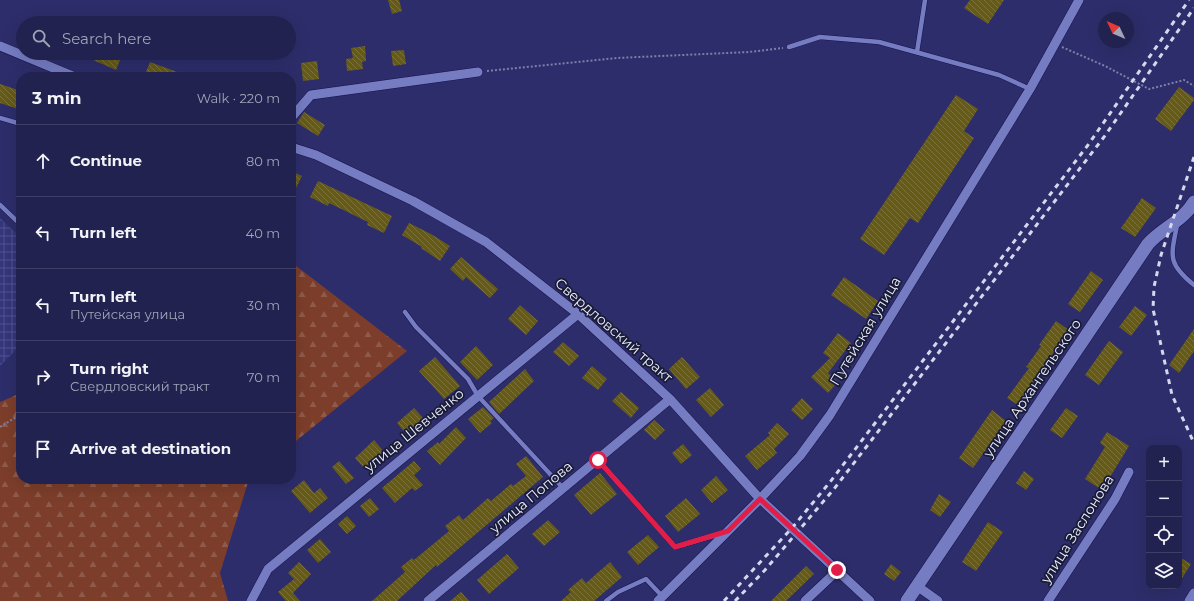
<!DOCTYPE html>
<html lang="en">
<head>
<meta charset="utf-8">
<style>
  :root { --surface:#222250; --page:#2e2f5a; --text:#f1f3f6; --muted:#a2a4b7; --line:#3f3f67 }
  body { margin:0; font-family:Montserrat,sans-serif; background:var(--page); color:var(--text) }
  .controls { position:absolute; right:12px; bottom:12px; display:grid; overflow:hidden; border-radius:8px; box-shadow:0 4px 16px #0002 }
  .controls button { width:36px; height:36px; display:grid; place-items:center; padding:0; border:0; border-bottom:1px solid var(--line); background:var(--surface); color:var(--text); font:20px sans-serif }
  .compass { position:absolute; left:1098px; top:12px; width:36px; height:36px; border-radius:50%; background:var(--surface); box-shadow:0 4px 16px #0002; rotate:314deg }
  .stop { position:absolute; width:12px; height:12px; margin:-9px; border:3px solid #e11d48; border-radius:50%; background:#fff }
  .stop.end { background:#e11d48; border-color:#fff; box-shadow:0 1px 4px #0008 }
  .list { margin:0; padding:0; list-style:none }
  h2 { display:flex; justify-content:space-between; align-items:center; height:52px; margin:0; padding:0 16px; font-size:17px }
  h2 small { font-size:13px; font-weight:400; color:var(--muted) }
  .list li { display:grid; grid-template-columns:26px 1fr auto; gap:12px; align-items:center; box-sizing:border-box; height:72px; padding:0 16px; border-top:1px solid var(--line) }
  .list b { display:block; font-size:15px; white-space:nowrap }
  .list p { margin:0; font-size:13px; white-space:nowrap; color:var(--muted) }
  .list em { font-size:13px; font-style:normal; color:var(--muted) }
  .icon { flex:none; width:22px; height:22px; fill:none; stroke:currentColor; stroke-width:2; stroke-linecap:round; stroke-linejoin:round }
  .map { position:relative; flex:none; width:1194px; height:601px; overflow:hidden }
  .search { position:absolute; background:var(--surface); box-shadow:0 4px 16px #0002; left:16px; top:16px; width:280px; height:44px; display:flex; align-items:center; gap:10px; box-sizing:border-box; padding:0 14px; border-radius:22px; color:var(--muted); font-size:15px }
  .panel { position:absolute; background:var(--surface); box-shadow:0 4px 16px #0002; left:16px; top:72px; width:280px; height:412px; border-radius:16px }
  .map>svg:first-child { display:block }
  .industrial { fill:url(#industrial-grid) }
  .forest { fill:url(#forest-firs) }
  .building { fill:url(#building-back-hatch) }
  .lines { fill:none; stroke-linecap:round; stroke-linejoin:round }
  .lane-casing { stroke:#17114e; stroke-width:5.5 }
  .street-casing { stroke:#17114e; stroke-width:10 }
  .secondary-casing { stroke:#17114e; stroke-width:14 }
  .path { stroke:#7d7fa9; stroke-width:2; stroke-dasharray:2 2; stroke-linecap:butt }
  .lane { stroke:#757cc2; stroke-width:4.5 }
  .street { stroke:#757cc2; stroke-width:9 }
  .secondary { stroke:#757cc2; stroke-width:13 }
  .rail { stroke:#d5d8ec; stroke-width:3; stroke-dasharray:5 5; stroke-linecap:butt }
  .route { stroke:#e11d48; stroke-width:5 }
  .labels { text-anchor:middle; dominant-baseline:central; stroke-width:3.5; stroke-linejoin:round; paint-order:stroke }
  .street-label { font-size:14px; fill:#eceffe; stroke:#191b37 }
</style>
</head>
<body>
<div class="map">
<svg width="1194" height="601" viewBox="0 0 1194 601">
  <defs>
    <pattern id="industrial-grid" width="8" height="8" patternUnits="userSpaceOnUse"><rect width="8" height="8" fill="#34357b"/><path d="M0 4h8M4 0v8" fill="none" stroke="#52538f"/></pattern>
    <pattern id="forest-firs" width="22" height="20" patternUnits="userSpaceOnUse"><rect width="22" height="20" fill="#7c3e2a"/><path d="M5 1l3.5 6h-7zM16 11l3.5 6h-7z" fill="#8f5a4a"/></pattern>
    <pattern id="building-back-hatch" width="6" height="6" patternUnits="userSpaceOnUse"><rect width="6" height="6" fill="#665a18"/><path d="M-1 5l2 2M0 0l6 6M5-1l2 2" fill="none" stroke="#7c723b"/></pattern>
  </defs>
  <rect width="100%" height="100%" fill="#2d2d6b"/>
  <path class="industrial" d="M0,218L21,238V345L0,366Z"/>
  <path class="forest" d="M291,262L407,351L291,445Z
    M21,393V479H249L220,573L228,601H0V402Z"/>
  <path class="building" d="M388,0H399L402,11L392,14Z
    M970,0H1004L988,24L964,8Z
    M365,46L366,61L362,62L363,69L347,71L346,59L353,58L351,48Z
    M404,50L406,64L393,66L391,51Z
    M77,53H123L116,70Z
    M317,61L319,79L303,81L301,63Z
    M150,62L188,76V77H144Z
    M0,84L21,91V110L0,103Z
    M1179,87L1194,98V100L1171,131L1155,119Z
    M956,95L978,109L964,131L974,138L918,223L910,218L884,255L860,239Z
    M304,112L325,125L318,136L297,123Z
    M291,171L302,176L291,198Z
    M318,181L392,216L384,233L367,225L368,222L329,203L328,206L310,197Z
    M1142,198L1156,208L1135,237L1121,228Z
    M409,223L431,234L450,246L440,261L421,248L422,247L402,235Z
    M461,257L498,289L490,298L466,277L463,281L450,269Z
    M1091,271L1103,280L1080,312L1068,304Z
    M844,277L878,301L866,319L831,295Z
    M520,305L538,321L526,335L508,319Z
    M1135,306L1147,315L1131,336L1119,327Z
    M1056,321L1069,330L1018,405L1007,398L1029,368L1026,367L1041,346L1039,345Z
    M1194,329V351L1179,373L1169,365Z
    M838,333L851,343L828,373L838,382L828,393L811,377L830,358L823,353Z
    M1109,341L1123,352L1099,385L1085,375Z
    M563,342L579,356L569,366L553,352Z
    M476,346L493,365L477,380L460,362Z
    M435,357L460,386L444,399L419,371Z
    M682,357L700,377L686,389L669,369Z
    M592,366L607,379L598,390L582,378Z
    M525,369L534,381L499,414L489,402Z
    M710,388L724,405L711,417L696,400Z
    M621,392L639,408L631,418L612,401Z
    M802,398L813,409L802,420L791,410Z
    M483,407L494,418L490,421L492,423L480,433L468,419Z
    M414,408L423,418L406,434L397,423Z
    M1066,408L1078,416L1062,438L1050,430Z
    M992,410L1006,421L973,468L959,458Z
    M654,420L665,430L655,440L644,430Z
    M777,423L789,434L774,449L777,453L757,470L745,456L770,435L768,433Z
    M456,427L466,438L440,465L427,451L438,442L439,444Z
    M1107,432L1129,446L1102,490L1085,479L1105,447L1100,443Z
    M374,440L384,452L364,468L355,458Z
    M683,444L692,455L681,464L672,453Z
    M526,456L543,477L437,567L436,565L397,601H372L405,572L401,567L412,558L414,560L449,531L445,526L459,515L463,520L488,498L491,501L511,484L513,486L526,476L516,464Z
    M339,461L354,478L346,484L332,467Z
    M414,461L421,469L414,475L423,485L415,491L412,488L395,503L382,488Z
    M1024,471L1034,479L1026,490L1016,483Z
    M600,473L617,494L591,515L574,495Z
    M716,476L728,490L712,503L701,490Z
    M304,480L314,493L320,488L328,498L310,513L291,491Z
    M939,494L951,502L940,517L930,510Z
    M370,498L379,509L369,517L360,506Z
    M686,498L700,514L678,532L665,516Z
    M347,516L356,526L347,534L338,524Z
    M548,520L560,532L544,546L532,534Z
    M988,522L1003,532L976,571L962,562Z
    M648,535L659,547L638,565L627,552Z
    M320,539L331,552L318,563L307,550Z
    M507,554L519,568L489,594L477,580Z
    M1179,557L1191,564L1179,583Z
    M299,562L311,574L293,593L300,601H286L278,592L294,579L288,573Z
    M610,562L622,577L594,601H561L571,592L568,590L582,578L586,583Z
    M891,564L901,572L894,581L884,574Z
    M806,566L814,574L786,601H771Z
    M461,592L469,601H450Z"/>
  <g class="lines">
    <g class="lane-casing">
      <path id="lane" d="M789,47L820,37L879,42L999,75L1030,89
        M917,52L925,0
        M0,118L21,124
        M0,205L21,225
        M1177,225C1171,256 1167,263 1194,285
        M405,312L416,327L468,379L478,396L563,488
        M598,460L675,547L723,533
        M606,601L618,592L646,579L663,597"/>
    </g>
    <g class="street-casing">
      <path id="street" d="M0,46L75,77
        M291,118L311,95L478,72
        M291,147L316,155L413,201L486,242L578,314L670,399L760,499L870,601
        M917,586L938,601
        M251,601L268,569L578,314
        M428,601L670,399
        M658,601L760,499L800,456L830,415L1030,89L1079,0
        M805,601L837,571
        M1048,601L1115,499L1129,472
        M1189,601L1194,593"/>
    </g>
    <g class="secondary-casing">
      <path id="secondary" d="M907,601L1148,244C1162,228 1183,221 1194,202"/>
    </g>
    <path class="path" d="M1062,47L1105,66L1149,89L1184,80L1194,86
      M487,71L617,58L749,52L783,48
      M0,427L21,414"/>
    <use href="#lane" class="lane"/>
    <use href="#street" class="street"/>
    <use href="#secondary" class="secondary"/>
    <path class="rail" d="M1194,157L1161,255L1154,287L1153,309L1172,395L1194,443
      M724,601L792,528L830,482L1088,145L1189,0
      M735,601L765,570L834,489L1104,137L1194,8"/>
  </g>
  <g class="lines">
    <path class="route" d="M598,460L675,547L728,531L760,499L837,570"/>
  </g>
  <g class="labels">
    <g class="street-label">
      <text transform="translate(614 330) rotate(41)">Свердловский тракт</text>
      <text transform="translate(865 331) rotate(-59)">Путейская улица</text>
      <text transform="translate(1032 388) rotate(-56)">улица Архангельского</text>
      <text transform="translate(414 430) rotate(-39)">улица Шевченко</text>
      <text transform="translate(531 497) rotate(-40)">улица Попова</text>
      <text transform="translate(1077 529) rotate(-58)">улица Заслонова</text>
    </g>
  </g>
</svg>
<div class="controls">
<button>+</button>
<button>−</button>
<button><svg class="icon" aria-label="locate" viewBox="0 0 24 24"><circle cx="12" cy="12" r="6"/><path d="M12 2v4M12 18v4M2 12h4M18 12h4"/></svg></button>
<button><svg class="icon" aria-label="layers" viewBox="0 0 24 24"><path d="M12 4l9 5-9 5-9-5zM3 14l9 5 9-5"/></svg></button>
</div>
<svg class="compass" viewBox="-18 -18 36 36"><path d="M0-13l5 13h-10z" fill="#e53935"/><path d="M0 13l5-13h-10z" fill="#a2a4b7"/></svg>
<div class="stop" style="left:598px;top:460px"></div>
<div class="stop end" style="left:837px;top:570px"></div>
<div class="search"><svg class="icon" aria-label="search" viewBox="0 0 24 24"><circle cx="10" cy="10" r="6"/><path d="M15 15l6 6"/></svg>Search here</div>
<section class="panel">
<h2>3 min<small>Walk · 220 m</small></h2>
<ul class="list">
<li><svg class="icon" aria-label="ahead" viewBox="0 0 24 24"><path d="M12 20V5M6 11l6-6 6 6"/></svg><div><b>Continue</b></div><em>80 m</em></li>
<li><svg class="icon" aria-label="left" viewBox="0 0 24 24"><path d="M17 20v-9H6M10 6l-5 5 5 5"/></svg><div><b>Turn left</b></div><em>40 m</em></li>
<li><svg class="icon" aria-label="left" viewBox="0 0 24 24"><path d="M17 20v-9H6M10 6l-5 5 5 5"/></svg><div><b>Turn left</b><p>Путейская улица</p></div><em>30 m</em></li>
<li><svg class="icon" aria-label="right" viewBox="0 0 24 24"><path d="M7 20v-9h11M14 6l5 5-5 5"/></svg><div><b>Turn right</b><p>Свердловский тракт</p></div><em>70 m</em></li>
<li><svg class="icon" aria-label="arrive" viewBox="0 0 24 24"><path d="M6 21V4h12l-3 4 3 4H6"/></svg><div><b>Arrive at destination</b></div></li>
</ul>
</section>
</div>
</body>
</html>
